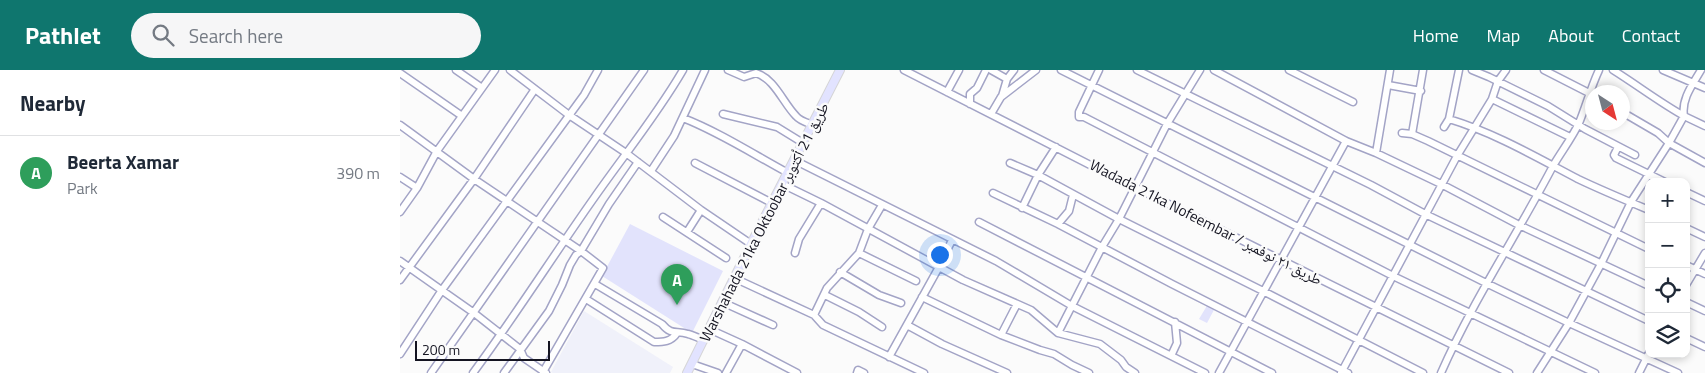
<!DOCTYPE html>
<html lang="en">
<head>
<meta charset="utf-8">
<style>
  :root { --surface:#fff; --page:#f6f6f7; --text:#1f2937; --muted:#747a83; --line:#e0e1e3; --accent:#0f766e }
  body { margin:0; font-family:"Titillium Web","Noto Naskh Arabic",sans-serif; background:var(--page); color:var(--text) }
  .controls { position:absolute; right:15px; bottom:15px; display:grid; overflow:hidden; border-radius:10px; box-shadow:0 2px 8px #0003 }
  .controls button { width:45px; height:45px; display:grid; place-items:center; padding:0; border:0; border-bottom:1px solid var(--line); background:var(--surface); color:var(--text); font:25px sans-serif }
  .compass { position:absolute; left:1185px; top:15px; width:45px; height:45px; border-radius:50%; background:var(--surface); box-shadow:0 2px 8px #0003; rotate:144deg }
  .scale { position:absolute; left:15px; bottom:12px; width:135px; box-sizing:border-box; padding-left:5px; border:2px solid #141421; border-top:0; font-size:14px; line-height:18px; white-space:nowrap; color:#141421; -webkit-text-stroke:4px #fbfbfb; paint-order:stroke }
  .you { position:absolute; left:539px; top:184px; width:18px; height:18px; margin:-12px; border:4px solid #fff; border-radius:50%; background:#1a73e8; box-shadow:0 0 0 8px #1a73e833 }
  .badge { display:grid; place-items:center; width:32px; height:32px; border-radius:50%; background:var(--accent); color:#fff; font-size:16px; font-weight:700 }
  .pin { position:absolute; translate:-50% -41px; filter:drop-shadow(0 1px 2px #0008) }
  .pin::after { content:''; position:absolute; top:26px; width:18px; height:15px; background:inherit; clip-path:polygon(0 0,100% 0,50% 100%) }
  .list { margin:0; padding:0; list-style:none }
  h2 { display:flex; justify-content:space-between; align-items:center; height:65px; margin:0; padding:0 20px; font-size:21px }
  h2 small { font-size:16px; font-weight:400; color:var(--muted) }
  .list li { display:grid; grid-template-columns:32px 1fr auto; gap:15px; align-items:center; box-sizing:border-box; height:75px; padding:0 20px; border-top:1px solid var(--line) }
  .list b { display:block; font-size:19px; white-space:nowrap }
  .list p { margin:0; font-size:16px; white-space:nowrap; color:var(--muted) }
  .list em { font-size:16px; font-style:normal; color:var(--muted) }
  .icon { flex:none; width:28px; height:28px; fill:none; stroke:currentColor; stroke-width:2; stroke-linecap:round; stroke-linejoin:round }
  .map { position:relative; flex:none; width:1305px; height:303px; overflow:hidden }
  header { display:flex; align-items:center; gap:30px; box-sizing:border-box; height:70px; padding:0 25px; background:var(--accent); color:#fff }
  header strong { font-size:24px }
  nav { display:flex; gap:28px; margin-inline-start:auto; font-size:18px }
  .search { width:350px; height:45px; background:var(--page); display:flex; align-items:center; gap:12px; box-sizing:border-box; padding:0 18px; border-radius:28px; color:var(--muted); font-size:19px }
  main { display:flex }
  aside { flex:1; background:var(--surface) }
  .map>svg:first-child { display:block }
  .built { fill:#f0f1fa }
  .green { fill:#e2e3fc }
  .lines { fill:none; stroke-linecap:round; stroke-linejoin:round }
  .minor-casing { stroke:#a3a4c6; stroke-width:9 }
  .major-casing { stroke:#d5d5d7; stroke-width:10 }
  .minor { stroke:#fff; stroke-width:6 }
  .major { stroke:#e2e3ff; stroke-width:8 }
  .labels { text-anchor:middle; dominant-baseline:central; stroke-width:5; stroke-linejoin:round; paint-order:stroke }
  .street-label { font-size:15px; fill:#141421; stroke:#fbfbfb }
</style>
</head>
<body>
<header>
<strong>Pathlet</strong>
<div class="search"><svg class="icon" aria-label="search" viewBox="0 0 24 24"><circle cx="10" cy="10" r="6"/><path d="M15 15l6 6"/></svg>Search here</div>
<nav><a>Home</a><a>Map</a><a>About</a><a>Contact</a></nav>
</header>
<main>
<aside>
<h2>Nearby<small></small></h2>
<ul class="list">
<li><span class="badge" style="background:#2e9e5b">A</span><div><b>Beerta Xamar</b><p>Park</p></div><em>390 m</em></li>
</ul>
</aside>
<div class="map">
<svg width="1305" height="303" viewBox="0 0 1305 303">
  <rect width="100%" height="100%" fill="#fbfbfb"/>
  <path class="built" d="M184,241L273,297L270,303H153L151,302Z"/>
  <path class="green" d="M230,154L323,201L292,263L202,206Z
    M808,234L815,238L807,253L799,249Z"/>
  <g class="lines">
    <g class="minor-casing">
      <path id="minor" d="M56,0L82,18
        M110,0L169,45L226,83L301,140L351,174
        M328,0L344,7L356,3C375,9 383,33 396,46C400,51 408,53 413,55
        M504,0L698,99L1109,303
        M591,0L607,9
        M661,0L1088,214L1169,253L1201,194L1231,132L1269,73L1305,93
        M699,0L679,42V47H684L993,206L1195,303
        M737,0L971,115L1025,144L1249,251
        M814,0L946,71L976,83L1043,115L1119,155L1249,216
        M889,0L953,32
        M1072,0L1089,7L1148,36L1185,59L1235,85
        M1144,0L1191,24
        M1213,0C1237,15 1259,32 1284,46
        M1263,0L1305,18
        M0,3L62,46
        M988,15L1021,21
        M547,22L559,0
        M602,26L607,9L614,0
        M1092,29L1170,67
        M570,34V24L577,18L586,0
        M1222,42L1258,63L1269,73L1284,46L1305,56
        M323,44L377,57L403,73
        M591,44L601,27L636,0
        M1284,46C1281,29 1293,14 1301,0
        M283,48C319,62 353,84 388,103
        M1049,49C1095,63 1136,87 1178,109C1201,120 1225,130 1249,140
        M0,55L74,109L181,181L203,198L143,302
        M1044,57L1049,49L1059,0
        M1002,63L1012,64L1028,71L1249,179
        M1012,64L1023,0
        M1218,77L1214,85L1216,88L1265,112
        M976,83L990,0
        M394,90L596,191L672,236L805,303
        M295,93L372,133
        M610,93L638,105L719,149L863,221L1023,303
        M251,101L274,66L305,0
        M0,107L17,118
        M382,114L421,133L563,210L631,240L658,263L700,274L721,290L726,297L735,303
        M1286,122L1305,131
        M593,123L658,154L772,214L948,303
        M622,138L638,105L656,77
        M0,142L17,118L37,81L95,0
        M263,147L326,188
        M579,152L872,303
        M658,154L669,141L673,125
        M1286,158L1305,167
        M287,162L301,140
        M395,183L399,169L421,133
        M459,183L516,211
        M0,191L74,243L120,279L124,288L146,303
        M1286,195L1305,204
        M440,202L479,225L501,233
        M334,208L414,245L423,255L524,303
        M0,210L74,109L135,19
        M195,214L262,254C272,266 276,260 288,264C293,265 298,268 304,270
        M1286,215L1305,183
        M425,225L459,242L482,257
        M522,227L601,265L640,280L654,284L672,295L689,303
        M186,229L254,272C263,272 271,272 277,263
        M322,232L373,255
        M1286,232L1305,241
        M414,245L427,218L459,183L468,159L482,135
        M507,255L542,274L607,303
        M309,259L342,274L397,303
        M658,263L702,177L719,149L767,54L800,0
        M601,265L617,234
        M1286,268L1305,277
        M0,284L42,220L184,25L198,0
        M771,286L777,273L775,252
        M489,287L539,197L552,170
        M292,294L318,303
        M31,303L244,0
        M73,303C115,246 153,186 194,128C224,85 257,45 283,0
        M104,303L149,241L162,215L170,195L176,185L181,181L209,134L238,92
        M326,303L342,274
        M457,303L458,300L464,303
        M819,303L946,71
        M941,303L1057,86L1092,29L1098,11L1106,0
        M1041,303C1072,232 1117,165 1153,96C1161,82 1172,68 1179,53C1186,36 1191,17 1199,0
        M1137,303L1169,253L1278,303
        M1239,303L1249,283"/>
    </g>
    <g class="major-casing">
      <path id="major" d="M287,303L351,174L440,0"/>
    </g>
    <use href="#minor" class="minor"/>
    <use href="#major" class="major"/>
  </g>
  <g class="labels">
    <g class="street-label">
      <text transform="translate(364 152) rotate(-63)">Warshahada 21ka Oktoobar طريق 21 أكتوبر</text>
      <text transform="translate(806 152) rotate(27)">Wadada 21ka Nofeembar / طريق ٢١ نوفمبر</text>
    </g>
  </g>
</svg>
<div class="controls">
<button>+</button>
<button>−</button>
<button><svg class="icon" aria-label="locate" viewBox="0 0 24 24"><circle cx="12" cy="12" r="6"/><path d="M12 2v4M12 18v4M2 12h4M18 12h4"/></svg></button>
<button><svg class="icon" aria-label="layers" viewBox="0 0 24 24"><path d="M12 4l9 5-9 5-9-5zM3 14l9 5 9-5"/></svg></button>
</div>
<svg class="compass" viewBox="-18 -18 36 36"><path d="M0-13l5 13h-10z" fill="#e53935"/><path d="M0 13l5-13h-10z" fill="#747a83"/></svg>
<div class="scale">200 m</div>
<div class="you"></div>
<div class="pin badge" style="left:277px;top:235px;background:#2e9e5b">A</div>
</div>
</main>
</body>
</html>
